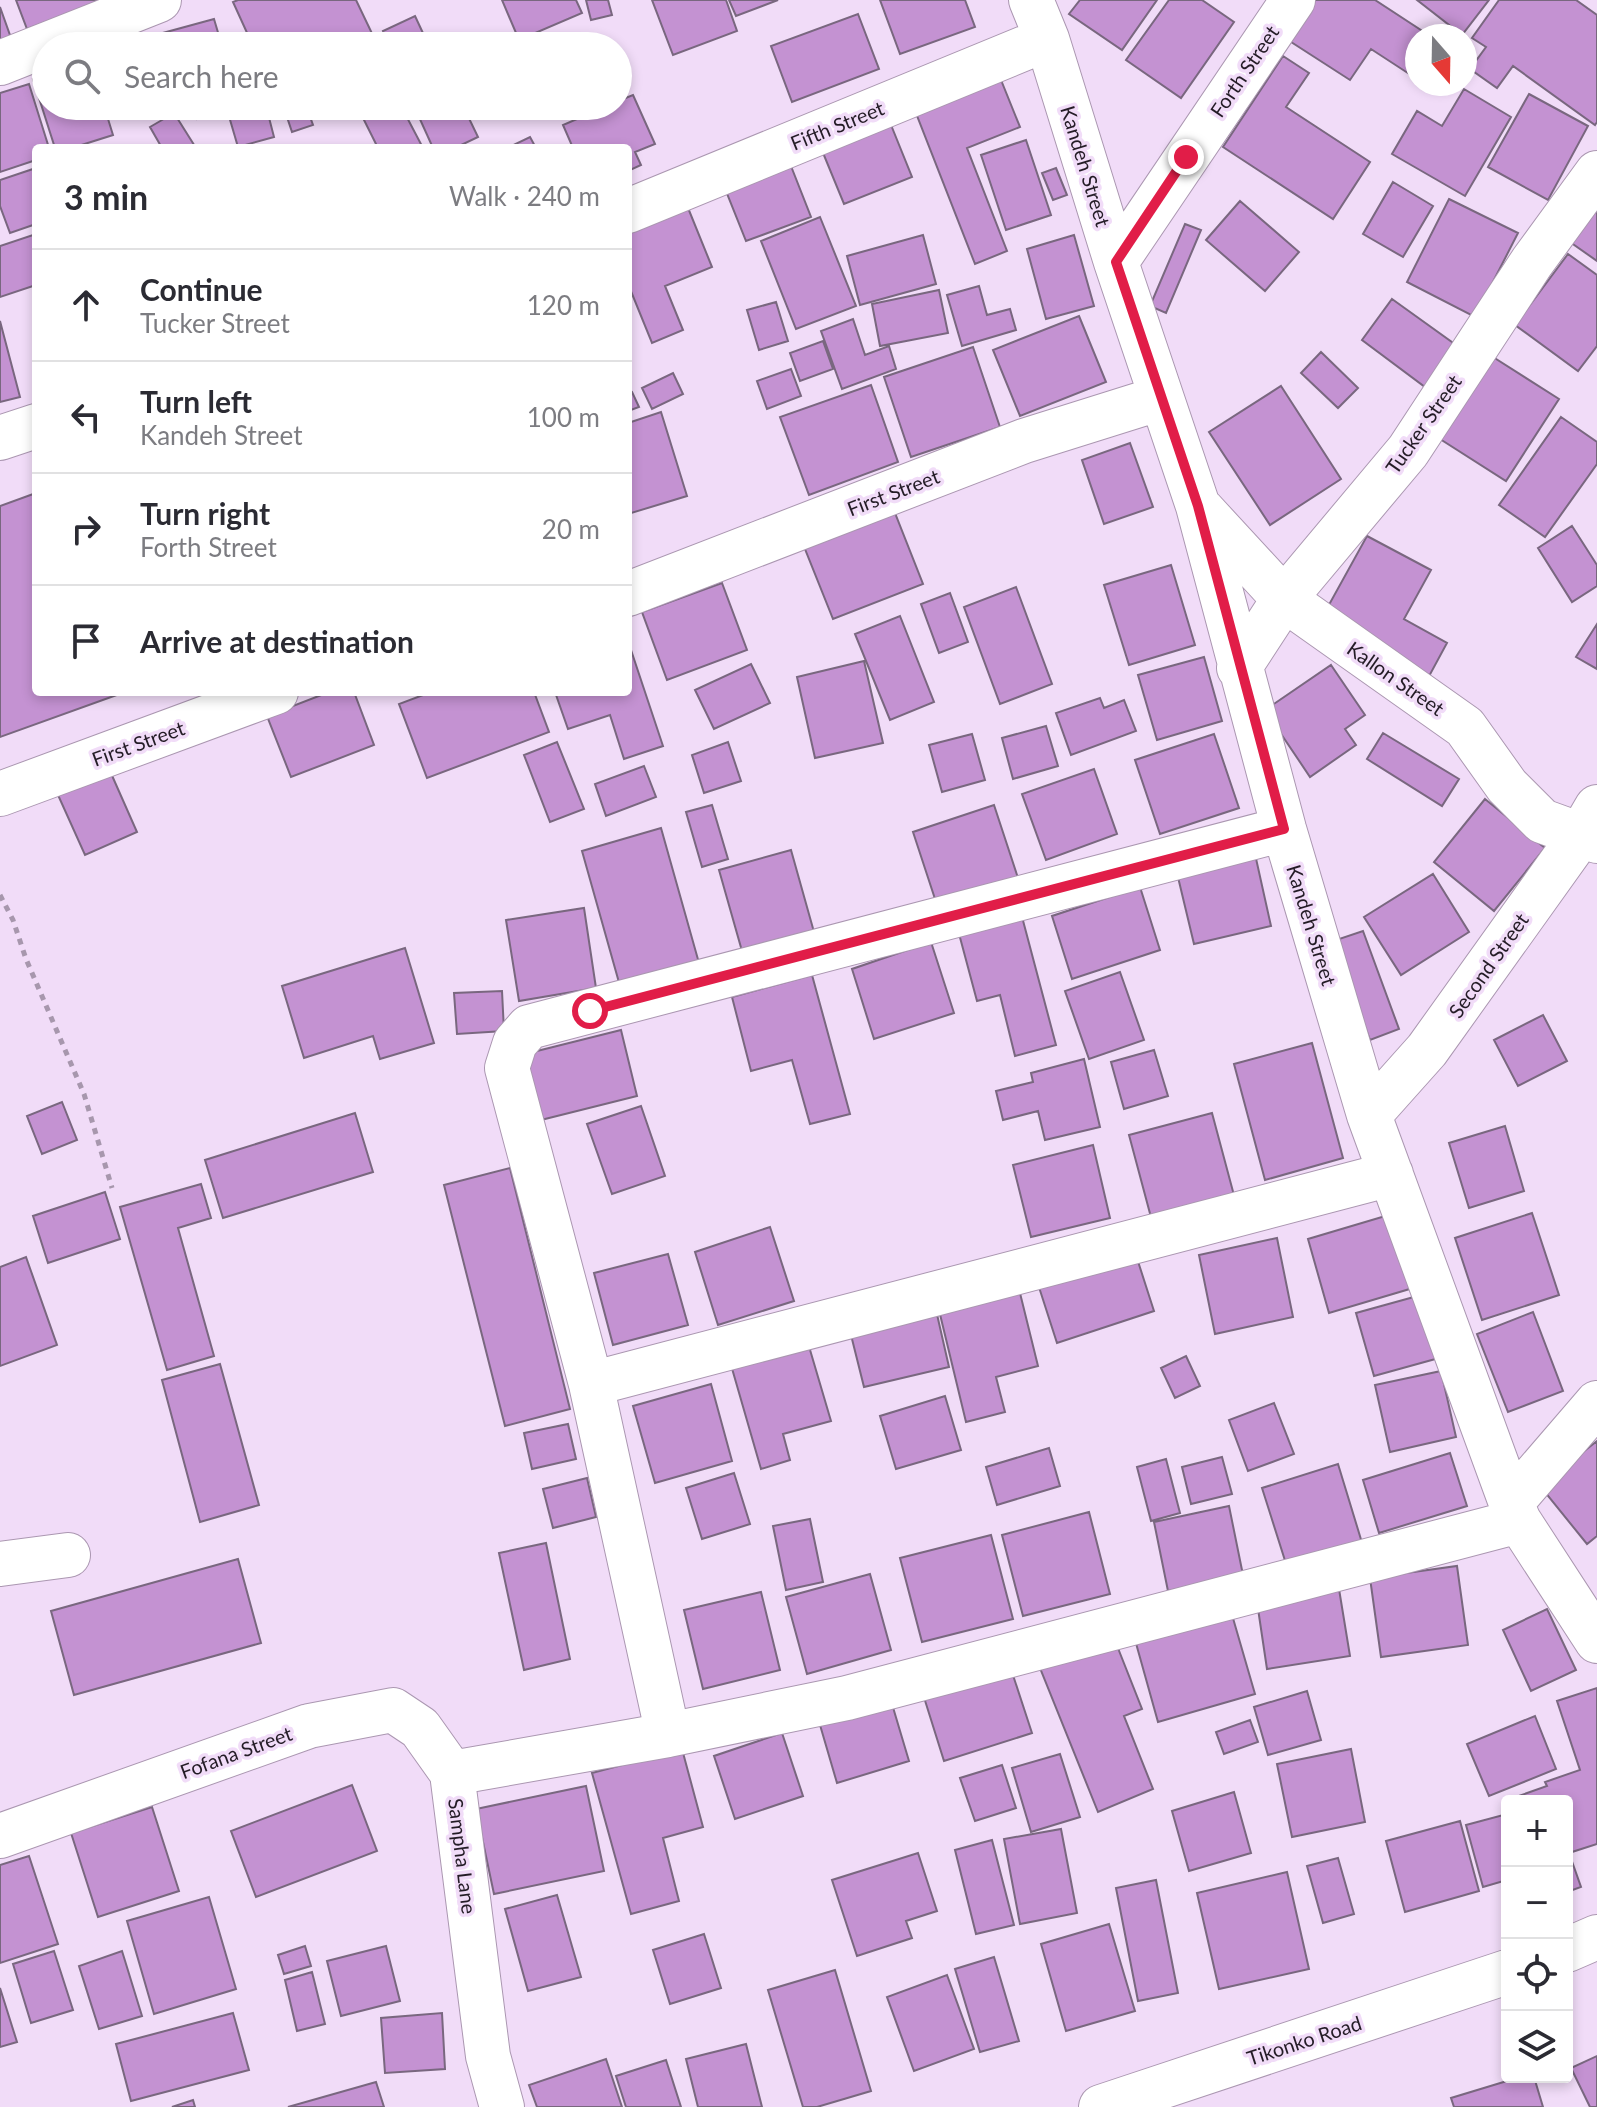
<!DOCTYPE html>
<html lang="en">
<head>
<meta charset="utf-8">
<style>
  :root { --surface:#fff; --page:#f7f7f7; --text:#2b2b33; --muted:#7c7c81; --line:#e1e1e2 }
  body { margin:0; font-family:Lato,sans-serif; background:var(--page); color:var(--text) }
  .controls { position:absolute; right:24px; bottom:24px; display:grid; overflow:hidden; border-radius:8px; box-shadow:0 4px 12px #0003 }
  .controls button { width:72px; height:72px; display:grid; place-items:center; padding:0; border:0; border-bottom:2px solid var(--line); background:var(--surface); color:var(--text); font:40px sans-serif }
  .compass { position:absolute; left:1405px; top:24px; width:72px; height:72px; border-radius:50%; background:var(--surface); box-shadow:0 4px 12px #0003; rotate:160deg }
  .stop { position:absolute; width:24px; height:24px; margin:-18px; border:6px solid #e11d48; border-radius:50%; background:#fff }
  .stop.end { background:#e11d48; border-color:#fff; box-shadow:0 2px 8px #0008 }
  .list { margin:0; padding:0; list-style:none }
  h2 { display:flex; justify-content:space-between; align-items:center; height:104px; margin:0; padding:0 32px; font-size:34px }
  h2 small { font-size:26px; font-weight:400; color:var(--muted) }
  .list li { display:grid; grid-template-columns:52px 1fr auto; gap:24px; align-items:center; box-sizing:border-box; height:112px; padding:0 32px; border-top:2px solid var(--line) }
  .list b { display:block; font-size:30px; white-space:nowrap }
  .list p { margin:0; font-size:26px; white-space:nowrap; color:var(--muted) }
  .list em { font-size:26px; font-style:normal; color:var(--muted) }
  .icon { flex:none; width:44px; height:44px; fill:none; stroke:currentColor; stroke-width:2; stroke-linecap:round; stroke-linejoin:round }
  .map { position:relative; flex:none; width:1597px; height:2107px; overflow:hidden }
  .search { position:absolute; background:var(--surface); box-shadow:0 4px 12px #0003; left:32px; top:32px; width:600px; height:88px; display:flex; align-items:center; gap:20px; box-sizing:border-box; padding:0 28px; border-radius:44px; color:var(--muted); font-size:30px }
  .panel { position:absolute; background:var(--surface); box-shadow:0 4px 12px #0003; left:32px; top:144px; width:600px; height:552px; border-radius:8px }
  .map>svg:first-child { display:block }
  .building { fill:#c492d2; stroke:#79677f; stroke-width:2 }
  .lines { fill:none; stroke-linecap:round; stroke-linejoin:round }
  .minor-casing { stroke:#ab97b1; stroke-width:46 }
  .path { stroke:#a797ad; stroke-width:5; stroke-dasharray:6 6; stroke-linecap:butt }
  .minor { stroke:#fff; stroke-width:44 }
  .route { stroke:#e11d48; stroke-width:10 }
  .labels { text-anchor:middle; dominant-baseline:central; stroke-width:7; stroke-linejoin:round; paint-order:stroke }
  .street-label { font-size:20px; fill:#241c26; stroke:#f1dcf8 }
</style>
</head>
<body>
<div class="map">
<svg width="1597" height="2107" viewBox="0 0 1597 2107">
  <rect width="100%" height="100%" fill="#f1dcf8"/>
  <path class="building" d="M16,0H108L27,29Z
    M238,0H356L378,46H343L340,41L329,46H289L285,38L269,46H253L233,2Z
    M502,0H576L582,13L519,40Z
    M586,0H608L612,15L591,20Z
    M652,0H726L737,31L673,55Z
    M729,0H778L736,16Z
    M880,0H965L975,27L900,54Z
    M1080,0H1157L1122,50L1069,14Z
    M1169,0H1202L1234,22L1181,98L1126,60Z
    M1314,0H1375L1430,36H1417V79L1371,49L1350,80L1288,40Z
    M1417,0H1489L1462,35Z
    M1499,0H1576L1597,15V122L1595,125L1513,66L1497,88L1470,69L1486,47L1472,38Z
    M0,7L11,38L0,42Z
    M858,14L879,69L792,102L771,46Z
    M415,16L429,46H390L383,31Z
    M214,19L222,46H162L159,34Z
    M1283,56L1309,73L1286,107L1370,162L1333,219L1223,147Z
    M46,74V106H104L113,135L72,148H55L33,79Z
    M999,75L1020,127L967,148L1007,251L975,264L914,108Z
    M29,84L49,148H36V160L0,172V93Z
    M1464,89L1511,117L1465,196L1392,154L1417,111L1442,126Z
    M1529,94L1588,126L1548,200L1488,167Z
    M633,95L655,144L635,152L641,165L628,171V148H573L563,125L607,106H618V101Z
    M192,106H216L218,112L197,119Z
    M226,106H266L274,137L238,147Z
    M299,106H306L313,125L292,132L285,111Z
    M383,106H401L423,148H378L362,116Z
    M414,106H467L464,108L478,137L455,148H433Z
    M174,113L196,148H162L150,127Z
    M889,120L912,177L844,204L821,148Z
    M530,137L536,148H507Z
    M1026,140L1051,215L1006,230L981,155Z
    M789,161L811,217L746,241L724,186Z
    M36,168V224L10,233L0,206V180Z
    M1056,168L1067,195L1053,200L1042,173Z
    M1393,182L1433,206L1403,257L1363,234Z
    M684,198L712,267L665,286L683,330L652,343L628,284V221Z
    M1449,199L1518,233L1475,317L1407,282Z
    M1240,201L1299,252L1265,291L1206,240Z
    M1597,202V261L1570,242Z
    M820,217L856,306L796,329L761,241Z
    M1185,224L1201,230L1166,313L1150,306Z
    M33,235L36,245V285L0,297V246Z
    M923,235L936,284L860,305L847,256Z
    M1074,235L1094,306L1046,319L1027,249Z
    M1568,254L1597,275V346L1578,371L1515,325Z
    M979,286L987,315L1010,309L1016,330L962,346L947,295Z
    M939,290L948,333L880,346L872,304Z
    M1392,299L1456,345L1425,387L1362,340Z
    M776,302L788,341L759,350L747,310Z
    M1079,316L1106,382L1020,416L993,350Z
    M853,319L865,355L889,346L896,369L842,389L821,331Z
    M0,321L20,397L0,402Z
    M823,341L833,369L800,381L790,353Z
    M973,347L1000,427L911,457L884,377Z
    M1321,352L1358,388L1338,408L1301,373Z
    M1493,357L1559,399L1506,481L1440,439Z
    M791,369L801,396L767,409L757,381Z
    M673,373L683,394L652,409L642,388Z
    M871,385L898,462L809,495L780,417Z
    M1281,386L1341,479L1270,525L1209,432Z
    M632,392L639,407L628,411V394Z
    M661,412L687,496L628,514V423Z
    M1561,417L1597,442V464L1545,537L1499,505Z
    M1130,443L1153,507L1104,524L1082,460Z
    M36,493V692H125L0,737V506Z
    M893,508L923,584L833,619L803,544Z
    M1572,526L1597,565V586L1572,602L1538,548Z
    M1367,536L1431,570L1404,619L1447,643L1427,680L1320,621Z
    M1171,565L1195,645L1129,665L1104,585Z
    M722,583L747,650L667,680L642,612Z
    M1016,587L1052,684L1000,704L964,607Z
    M950,593L968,642L939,653L921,604Z
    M900,616L934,702L890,720L855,634Z
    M1597,624V669L1576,657Z
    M628,641L663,746L624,759L610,715L568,729L555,692H628Z
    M1204,657L1222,721L1157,740L1138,675Z
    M864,661L883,743L815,758L797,677Z
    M751,664L770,703L714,729L695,690Z
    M1331,665L1365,715L1345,729L1356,745L1310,777L1265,710Z
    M329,692H354L374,745L291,777L267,716Z
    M431,692H534L549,732L427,778L399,704Z
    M1100,698L1104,708L1124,700L1136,731L1071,755L1056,713Z
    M1046,726L1058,766L1013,779L1002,738Z
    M1383,733L1459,779L1442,806L1367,759Z
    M972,734L985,780L942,792L929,745Z
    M1214,734L1239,808L1160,834L1135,760Z
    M557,742L584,809L550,822L524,755Z
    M728,742L741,781L704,793L692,755Z
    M644,766L656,797L606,816L595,784Z
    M1094,769L1117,834L1046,860L1022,794Z
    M110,771L137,832L85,855L58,795Z
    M1485,799L1545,848L1494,911L1434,862Z
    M712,805L728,859L702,867L686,812Z
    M994,805L1018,878L937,905L913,832Z
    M661,828L699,963L620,986L582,851Z
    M791,850L814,932L742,951L719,870Z
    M1255,854L1271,926L1194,944L1177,873Z
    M1433,874L1469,932L1401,975L1364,917Z
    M1140,887L1160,950L1072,979L1052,916Z
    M584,908L596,988L519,1001L506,920Z
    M1021,913L1056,1045L1015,1056L1000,995L977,1001L958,930Z
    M1363,931L1399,1029L1370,1040L1333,941Z
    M931,942L954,1013L874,1039L852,969Z
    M405,948L434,1043L380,1059L373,1036L304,1058L282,986Z
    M1120,972L1144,1040L1089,1059L1065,991Z
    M812,975L850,1114L810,1124L792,1060L751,1071L732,997Z
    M502,991L504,1031L457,1034L454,993Z
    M1543,1015L1567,1061L1518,1086L1494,1040Z
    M621,1030L637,1096L541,1120L525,1054Z
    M1312,1043L1343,1158L1265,1180L1234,1064Z
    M1154,1050L1168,1096L1124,1109L1111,1062Z
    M1084,1059L1100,1127L1045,1140L1038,1111L1003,1120L996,1091L1033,1082L1031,1073Z
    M62,1102L77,1140L42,1154L27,1116Z
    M641,1106L665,1176L612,1194L587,1124Z
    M355,1113L373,1172L223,1218L205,1160Z
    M1212,1113L1235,1199L1152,1221L1129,1135Z
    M1505,1126L1524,1191L1469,1208L1449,1143Z
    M1093,1145L1110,1218L1031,1237L1013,1165Z
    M510,1168L570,1409L505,1426L444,1185Z
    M201,1184L211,1218L178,1228L214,1356L167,1370L120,1207Z
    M105,1192L120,1239L48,1263L33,1216Z
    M1532,1213L1559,1295L1482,1320L1455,1238Z
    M1392,1214L1413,1288L1329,1313L1308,1239Z
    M770,1227L794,1301L718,1325L695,1252Z
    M1277,1238L1293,1317L1215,1334L1199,1255Z
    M1134,1249L1154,1311L1057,1343L1037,1281Z
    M668,1254L688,1325L613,1345L594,1273Z
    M26,1257L57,1345L0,1366V1267Z
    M1018,1285L1038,1366L996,1377L1005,1412L966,1422L938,1306Z
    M1421,1295L1439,1358L1374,1376L1356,1313Z
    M936,1310L949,1367L864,1387L850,1331Z
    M1533,1312L1563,1391L1508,1412L1477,1334Z
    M808,1343L831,1421L783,1434L790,1460L761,1469L731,1365Z
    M1186,1356L1200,1386L1175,1398L1161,1368Z
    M220,1364L259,1505L200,1522L162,1380Z
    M1441,1371L1456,1437L1390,1452L1375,1385Z
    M711,1384L732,1461L655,1483L633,1406Z
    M945,1396L961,1450L896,1469L880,1416Z
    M1274,1403L1294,1454L1248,1471L1229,1420Z
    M568,1424L576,1459L532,1469L524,1433Z
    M1597,1441V1536L1587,1544L1540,1486Z
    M1049,1448L1060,1486L997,1505L986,1467Z
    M1450,1453L1467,1506L1379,1533L1363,1480Z
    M1222,1457L1232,1494L1191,1504L1182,1467Z
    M1166,1459L1180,1513L1151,1521L1137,1467Z
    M1338,1464L1363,1546L1288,1570L1262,1488Z
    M734,1473L750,1524L702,1539L686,1488Z
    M587,1478L596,1517L553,1528L543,1489Z
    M1229,1506L1243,1575L1168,1591L1154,1522Z
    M1089,1512L1110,1594L1023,1616L1002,1535Z
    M810,1519L823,1582L786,1590L773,1526Z
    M991,1535L1013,1619L922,1642L900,1558Z
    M546,1543L570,1659L524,1670L499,1553Z
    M238,1559L261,1643L74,1695L51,1611Z
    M1457,1566L1468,1645L1381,1657L1370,1578Z
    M870,1574L891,1650L807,1674L786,1597Z
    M1339,1589L1350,1656L1267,1669L1257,1602Z
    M761,1592L780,1670L703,1689L684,1610Z
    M1228,1601L1255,1694L1158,1722L1132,1629Z
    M1547,1609L1576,1670L1531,1691L1503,1630Z
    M1112,1633L1142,1709L1124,1716L1153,1789L1098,1812L1038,1663Z
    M1009,1663L1032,1733L944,1761L922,1691Z
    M1597,1688V1844L1569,1853L1581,1887L1567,1892V1801H1517L1516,1797L1547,1786L1545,1782L1580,1770L1557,1701Z
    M1307,1691L1321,1740L1268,1755L1254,1707Z
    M892,1704L909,1761L837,1783L820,1725Z
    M1535,1716L1556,1769L1489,1796L1467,1744Z
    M1250,1720L1258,1742L1224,1754L1216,1732Z
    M782,1733L803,1796L735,1819L714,1756Z
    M682,1749L703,1827L663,1838L679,1901L631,1914L592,1773Z
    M1351,1749L1365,1822L1292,1837L1277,1764Z
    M1060,1754L1080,1817L1031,1832L1012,1768Z
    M1002,1765L1016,1808L975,1821L960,1778Z
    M352,1785L377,1851L256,1897L231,1831Z
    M586,1786L604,1871L494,1894L476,1809Z
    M1234,1792L1251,1853L1189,1871L1172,1811Z
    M152,1807L179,1891L98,1917L71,1833Z
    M1507,1814V1880L1483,1887L1466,1825Z
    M1460,1821L1479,1891L1405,1912L1386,1841Z
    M1061,1829L1077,1913L1020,1924L1004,1839Z
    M992,1840L1014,1925L976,1934L955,1850Z
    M918,1853L937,1911L906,1921L912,1938L857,1956L832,1880Z
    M29,1856L58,1944L0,1963V1865Z
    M1338,1858L1354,1914L1323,1923L1307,1866Z
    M1287,1872L1309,1969L1219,1989L1197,1893Z
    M1156,1880L1178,1993L1138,2001L1116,1888Z
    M557,1895L581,1977L528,1991L505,1909Z
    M209,1897L236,1989L154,2014L127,1921Z
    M1109,1924L1135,2011L1066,2031L1041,1944Z
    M704,1934L721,1988L670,2004L653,1950Z
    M305,1946L311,1966L284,1974L278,1955Z
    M386,1946L400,2001L341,2016L327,1961Z
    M54,1951L73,2010L31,2023L13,1964Z
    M122,1951L142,2016L99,2029L79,1966Z
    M994,1957L1019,2041L980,2052L955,1969Z
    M835,1970L871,2091L817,2107H803L768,1990Z
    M312,1972L325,2024L297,2031L285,1980Z
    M947,1975L974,2049L914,2071L887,1997Z
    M0,1988L17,2042L0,2047Z
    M233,2013L249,2070L131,2101L116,2044Z
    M442,2013L445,2069L385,2073L381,2018Z
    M746,2044L762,2107H698L686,2059Z
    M1597,2056V2107H1590L1571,2068Z
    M606,2059L622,2107H537L529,2085Z
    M666,2060L681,2107H626L616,2076Z
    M1520,2077H1534L1543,2107H1454L1451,2098Z
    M376,2082L384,2107H288Z
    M193,2100L195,2107H172Z"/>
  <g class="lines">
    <g class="minor-casing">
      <path id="minor" d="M1031,0L1047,39L1116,262L1198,506L1284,829L1369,1115L1511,1503L1519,1521L1597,1641
        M0,63L159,0
        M628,211L1047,39
        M1116,262L1293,0
        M0,438L36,426
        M1202,510L1284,599L1465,727L1507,786L1542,821L1597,841
        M628,594L1024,441L1161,398
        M1239,668L1284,599L1408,451L1532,262L1597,173
        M0,794L276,692
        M1369,1115L1427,1050L1580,836L1597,807
        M591,1384L1391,1174
        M1511,1503L1597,1403
        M0,1564L68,1555
        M668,1735L591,1384L507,1068L515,1043L529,1027L1284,829
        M0,1836L309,1726L393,1710L420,1728L452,1773
        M1567,1950L1597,1937
        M502,2107L488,2056L452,1773L668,1735L847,1698L1519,1521
        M1101,2107L1507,1972"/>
    </g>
    <path class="path" d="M0,895L13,920L26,959L84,1094L112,1188"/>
    <use href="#minor" class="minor"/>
  </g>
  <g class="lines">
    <path class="route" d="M590,1011L1284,829L1198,506L1116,262L1186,157"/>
  </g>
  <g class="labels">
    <g class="street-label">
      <text transform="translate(1244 71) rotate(-56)">Forth Street</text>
      <text transform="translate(837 125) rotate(-22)">Fifth Street</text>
      <text transform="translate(1086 166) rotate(73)">Kandeh Street</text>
      <text transform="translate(1423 424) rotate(-55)">Tucker Street</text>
      <text transform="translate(893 492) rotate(-21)">First Street</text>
      <text transform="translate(1396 678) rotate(35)">Kallon Street</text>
      <text transform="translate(138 743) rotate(-20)">First Street</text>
      <text transform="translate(1312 925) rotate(73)">Kandeh Street</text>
      <text transform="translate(1488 965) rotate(-55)">Second Street</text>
      <text transform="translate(236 1752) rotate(-20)">Fofana Street</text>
      <text transform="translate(463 1856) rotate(83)">Sampha Lane</text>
      <text transform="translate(1304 2040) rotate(-18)">Tikonko Road</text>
    </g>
  </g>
</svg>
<div class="controls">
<button>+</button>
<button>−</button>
<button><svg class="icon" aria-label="locate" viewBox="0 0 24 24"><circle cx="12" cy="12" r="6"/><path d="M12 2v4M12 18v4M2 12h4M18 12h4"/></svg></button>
<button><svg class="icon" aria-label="layers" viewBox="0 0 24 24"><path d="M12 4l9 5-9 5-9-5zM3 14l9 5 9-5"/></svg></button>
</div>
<svg class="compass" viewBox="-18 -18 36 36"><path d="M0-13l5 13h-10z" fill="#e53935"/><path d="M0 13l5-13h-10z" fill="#7c7c81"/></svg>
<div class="stop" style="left:590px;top:1011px"></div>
<div class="stop end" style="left:1186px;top:157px"></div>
<div class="search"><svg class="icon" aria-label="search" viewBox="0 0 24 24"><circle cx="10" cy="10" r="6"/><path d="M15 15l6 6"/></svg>Search here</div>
<section class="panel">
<h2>3 min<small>Walk · 240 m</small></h2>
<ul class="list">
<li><svg class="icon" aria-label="ahead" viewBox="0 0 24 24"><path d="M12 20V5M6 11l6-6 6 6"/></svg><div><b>Continue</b><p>Tucker Street</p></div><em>120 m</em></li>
<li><svg class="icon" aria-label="left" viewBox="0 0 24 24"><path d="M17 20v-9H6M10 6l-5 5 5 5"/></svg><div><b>Turn left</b><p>Kandeh Street</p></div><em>100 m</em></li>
<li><svg class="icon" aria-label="right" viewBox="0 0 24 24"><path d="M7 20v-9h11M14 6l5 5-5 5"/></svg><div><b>Turn right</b><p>Forth Street</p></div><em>20 m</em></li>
<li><svg class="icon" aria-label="arrive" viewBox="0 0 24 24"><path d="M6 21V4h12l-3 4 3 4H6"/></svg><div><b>Arrive at destination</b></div></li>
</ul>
</section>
</div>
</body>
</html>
